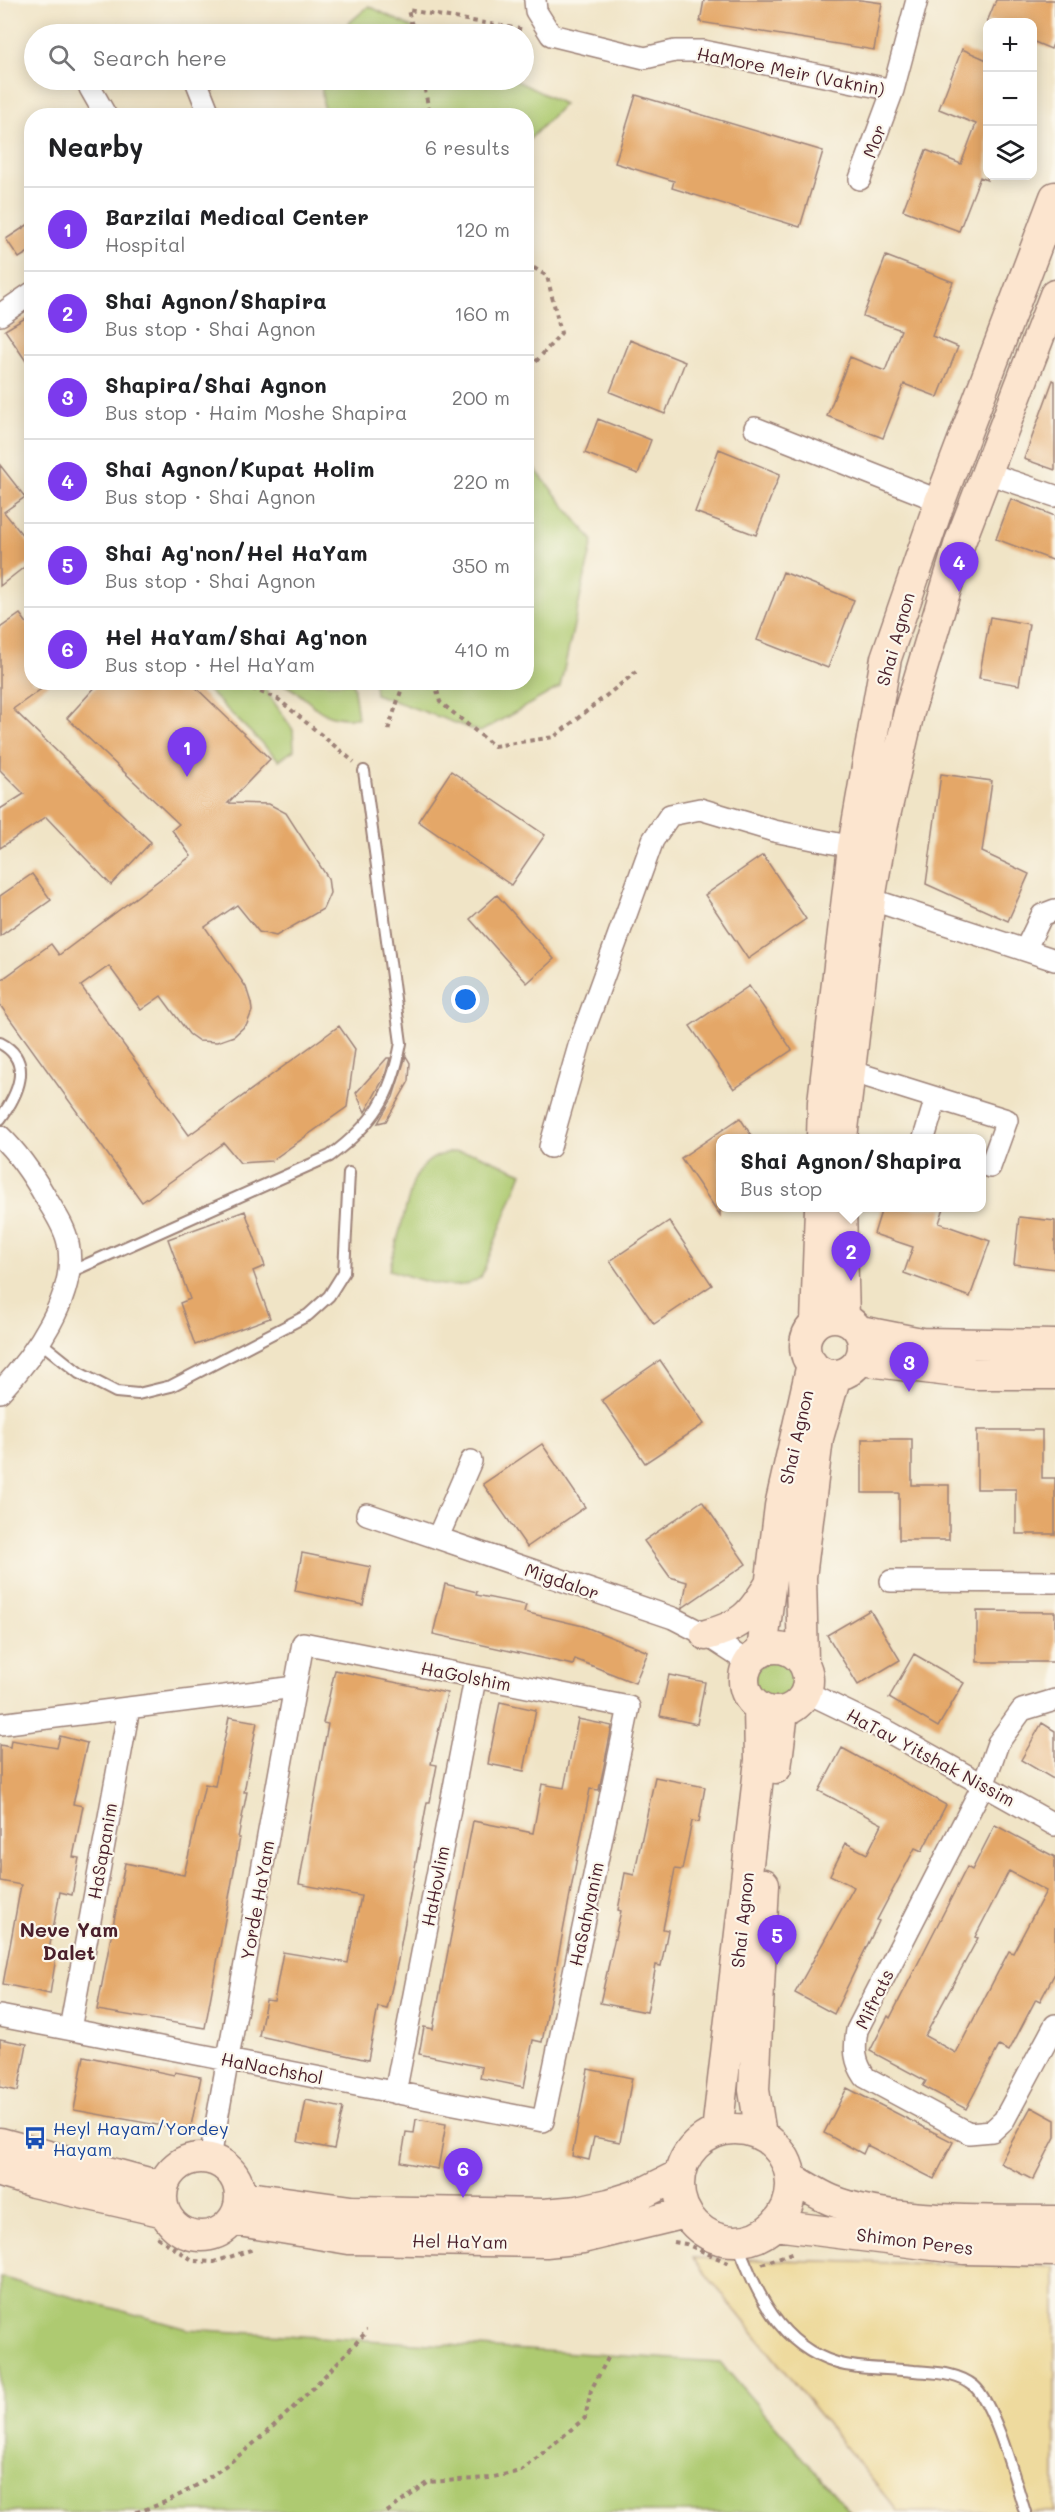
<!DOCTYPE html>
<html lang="en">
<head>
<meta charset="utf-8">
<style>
  :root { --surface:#fff; --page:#f2f2f2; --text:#202124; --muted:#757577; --line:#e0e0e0; --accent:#7c3aed }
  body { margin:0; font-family:Mali,sans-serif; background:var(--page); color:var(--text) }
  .controls { position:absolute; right:18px; top:18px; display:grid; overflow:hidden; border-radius:12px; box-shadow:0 3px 15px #0003 }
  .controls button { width:54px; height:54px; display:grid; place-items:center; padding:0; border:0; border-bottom:2px solid var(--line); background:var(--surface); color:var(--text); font:30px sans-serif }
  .you { position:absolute; left:466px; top:1000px; width:21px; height:21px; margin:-15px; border:4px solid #fff; border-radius:50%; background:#1a73e8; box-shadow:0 0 0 9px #1a73e833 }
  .badge { display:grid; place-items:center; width:39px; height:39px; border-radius:50%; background:var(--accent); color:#fff; font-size:20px; font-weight:700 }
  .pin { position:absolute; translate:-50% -50px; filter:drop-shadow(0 2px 3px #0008) }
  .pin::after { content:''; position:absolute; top:32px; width:21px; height:18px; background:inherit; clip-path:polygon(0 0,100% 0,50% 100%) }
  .popup { position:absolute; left:716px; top:1134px; width:270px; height:78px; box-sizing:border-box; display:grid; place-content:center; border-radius:12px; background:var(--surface); filter:drop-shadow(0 2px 4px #0005); font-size:20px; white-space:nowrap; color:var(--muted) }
  .popup b { font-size:22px; color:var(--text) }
  .popup::after { content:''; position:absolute; left:50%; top:100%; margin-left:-12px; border:12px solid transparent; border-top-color:var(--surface) }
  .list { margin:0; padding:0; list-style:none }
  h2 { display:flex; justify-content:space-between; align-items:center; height:78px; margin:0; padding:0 24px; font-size:26px }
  h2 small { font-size:20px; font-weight:400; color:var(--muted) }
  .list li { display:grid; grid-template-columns:39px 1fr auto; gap:18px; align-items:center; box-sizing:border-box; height:84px; padding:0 24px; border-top:2px solid var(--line) }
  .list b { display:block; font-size:22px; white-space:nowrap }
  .list p { margin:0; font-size:20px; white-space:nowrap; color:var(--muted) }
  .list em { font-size:20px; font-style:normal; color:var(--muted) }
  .icon { flex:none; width:33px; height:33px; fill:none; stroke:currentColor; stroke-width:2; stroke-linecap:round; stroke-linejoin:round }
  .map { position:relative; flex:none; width:1055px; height:2512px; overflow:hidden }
  .search { position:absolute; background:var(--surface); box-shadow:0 3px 15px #0003; left:24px; top:24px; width:510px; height:66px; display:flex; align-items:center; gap:15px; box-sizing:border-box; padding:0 21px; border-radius:33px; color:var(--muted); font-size:22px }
  .panel { position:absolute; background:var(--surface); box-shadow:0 3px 15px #0003; left:24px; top:108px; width:510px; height:582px; border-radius:24px }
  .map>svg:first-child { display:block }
  .green { fill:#aeca71; stroke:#7c744e; stroke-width:1.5 }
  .sand { fill:#eeda9e; stroke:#9c7c64; stroke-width:1.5 }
  .building { fill:#e4a768; fill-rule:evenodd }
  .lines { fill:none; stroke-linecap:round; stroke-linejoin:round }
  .lane-casing { stroke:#9d8278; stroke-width:14 }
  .street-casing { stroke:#9d8278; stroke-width:24 }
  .secondary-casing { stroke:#9d8278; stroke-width:33 }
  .path { stroke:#9d8278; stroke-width:4; stroke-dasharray:4.5 4.5; stroke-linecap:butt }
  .lane { stroke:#fff; stroke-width:10 }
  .street { stroke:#fff; stroke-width:21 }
  .secondary { stroke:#fce5cf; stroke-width:30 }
  .labels { text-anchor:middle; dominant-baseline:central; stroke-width:4.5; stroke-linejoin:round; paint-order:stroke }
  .street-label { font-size:18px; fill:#4a1f2b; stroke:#fbf7ec }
  .transit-label { font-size:18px; fill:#164399; stroke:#fbf7ec; text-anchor:start }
  .neighbourhood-label { font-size:20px; font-weight:bold; fill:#4a1f2b; stroke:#fbf7ec }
</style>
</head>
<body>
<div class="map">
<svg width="1055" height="2512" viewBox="0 0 1055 2512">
  <rect width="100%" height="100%" fill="#fbf7ec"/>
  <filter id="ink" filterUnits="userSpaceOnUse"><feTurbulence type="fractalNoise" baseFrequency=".0167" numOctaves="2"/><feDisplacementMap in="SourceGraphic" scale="12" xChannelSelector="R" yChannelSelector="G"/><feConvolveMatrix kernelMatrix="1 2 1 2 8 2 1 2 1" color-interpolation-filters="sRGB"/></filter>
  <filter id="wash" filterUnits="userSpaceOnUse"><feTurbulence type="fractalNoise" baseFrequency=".008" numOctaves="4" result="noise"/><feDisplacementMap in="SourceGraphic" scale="24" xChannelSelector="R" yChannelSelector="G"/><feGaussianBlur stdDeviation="1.35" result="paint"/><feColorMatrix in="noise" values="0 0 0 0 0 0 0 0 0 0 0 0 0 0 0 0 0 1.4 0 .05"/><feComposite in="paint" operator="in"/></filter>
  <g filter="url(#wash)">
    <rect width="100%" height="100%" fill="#f0e4c6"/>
    <path class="green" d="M369,6L425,34H336Z
      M321,80H515L564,104L527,142L526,116L324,115Z
      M527,459L593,541L560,687L480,732L375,694L374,683L526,682Z
      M200,683H261L293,730L294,750L279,760Z
      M281,683H353L358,718C310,720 317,699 281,683Z
      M454,1152L475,1153L522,1173L481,1277C457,1297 415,1277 389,1270L413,1182C424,1162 432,1155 454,1152Z
      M754 1681a21 21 0 1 1 42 0a21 21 0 1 1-42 0Z
      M0,2277L188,2329L720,2362L850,2512H0Z"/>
    <path class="sand" d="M693,2258L1055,2267V2512H898Z"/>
    <g id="blocks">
      <path class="building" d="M704,0H861L882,3L874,50L700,22Z
        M996,0H1055V39L1051,49L1032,41V22H987Z
        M962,49L987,60V180L980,177L959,231L903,210L926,150L961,164L976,124L939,109Z
        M636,95L823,151L800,227L672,188L674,181L615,163Z
        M32,222V250L19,258L6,239Z
        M886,256L953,282L932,336L958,347L938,397L904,384L883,438L827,416L850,357L885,371L901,330L863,316Z
        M32,314V370L5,330Z
        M630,340L685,362L665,414L610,392Z
        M1053,380L1055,381V470L1024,459Z
        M598,419L651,440L638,474L585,453Z
        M719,449L780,474L756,535L695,512Z
        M0,465L25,497L4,512L32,547V561L0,586Z
        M1011,499L1055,516V561L996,539Z
        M783,572L854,600L828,668L757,640Z
        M20,614L32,630V682H51L13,709L151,842L111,885L46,817L0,848V809L24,794L0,770V628Z
        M990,617L1029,624L1019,685L979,678Z
        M100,682H190L270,759L228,803L269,804L286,813L328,878L330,893L323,909L276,936L259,932L237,905L205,927L246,987L251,1003L252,1011L247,1024L234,1036L217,1042L199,1041L189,1034L161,996L141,1010L109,966L81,986L189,1135L339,1026L355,1049L347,1107L271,1161L240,1163L224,1143L142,1202L0,1005V981L51,944L59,955L191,856L172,830L179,824L67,718Z
        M451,771L545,835L511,885L418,821Z
        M941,774L992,781L982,852L1029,874L1008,921L926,884Z
        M763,855L806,919L748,959L705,895Z
        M32,874L51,900L0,936V896Z
        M497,895L554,959L527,983L470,919Z
        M749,986L792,1050L734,1089L690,1026Z
        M406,1056L410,1063L409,1081L386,1121L378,1123L393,1097Z
        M387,1058H390L385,1076L365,1112L356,1093Z
        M740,1118L753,1138H720V1215L681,1158Z
        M882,1208H944L939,1223L990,1241L970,1297L904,1273L913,1247L874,1234Z
        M245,1211L265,1266L253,1271L270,1318L195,1345L180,1303L190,1299L168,1239Z
        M1019,1217L1055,1221V1269L1014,1264Z
        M669,1221L712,1285L654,1324L610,1261Z
        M660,1360L704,1424L645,1463L602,1400Z
        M977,1430H1042V1478H1055V1534H1016V1489H977Z
        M862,1439H912V1485H949V1540H899V1493H862Z
        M542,1444L585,1507L527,1547L483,1484Z
        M702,1501L746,1564L682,1608L687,1582L670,1577L644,1541Z
        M302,1553L371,1567L363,1605L295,1591Z
        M445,1584L477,1592L476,1595L526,1605L524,1612L583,1626L648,1652L635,1683L575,1659L573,1665L433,1634Z
        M870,1610L900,1660L858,1685L827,1635Z
        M977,1611L1055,1612V1662H977Z
        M914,1654L964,1683L938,1727L889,1698Z
        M335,1670L447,1693L431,1764L437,1765L430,1802H427L398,1960L387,2009L378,2007L368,2060L259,2036L266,2000L274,2001L283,1952L348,1963L361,1896L299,1884L328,1724L323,1723Z
        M669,1675L705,1682L697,1724L660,1716Z
        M500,1702L536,1710L524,1771L488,1764Z
        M229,1717L257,1722L244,1792H247L238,1838H240L205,2028L97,2010L125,1863L184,1875L205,1784L215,1786Z
        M578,1719L612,1726L599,1790L590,1789L542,2042L533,2040L524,2087L480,2078L482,2067L419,2054L424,2027L433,2029L473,1821L533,1833L542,1784L564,1788Z
        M1042,1723L1055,1731V1780L1021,1760Z
        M60,1736L87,1743L73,1804L83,1806L73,1857L79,1858L72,1895L60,1892L48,1955L56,1957L50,1994L3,1984L21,1885L0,1881V1745L10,1747L11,1740L57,1748Z
        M842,1748L946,1805L922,1851L915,1848L877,1920L879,1921L834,2014L795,1993L854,1887L830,1875L846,1843L867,1854L882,1824L819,1791Z
        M655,1777L705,1787L699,1822L692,1821L682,1870L675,1869L663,1929L668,1930L661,1966L656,1965L647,2012L600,2003L621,1911L618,1910L625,1873L634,1875Z
        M995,1825L1055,1857V1973L1040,2001L1036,1999L1009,2051L999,2046L966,2109L923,2086L926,2081L870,2051L888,2016L890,2018L967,1867L972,1870ZM1009,1871L1046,1891L1013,1953L1009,1951L956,2053L925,2036L978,1938L975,1937Z
        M0,2039L27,2044L18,2091L0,2087Z
        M84,2056L174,2075L175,2072L201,2077L190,2131L74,2110Z
        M588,2069L632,2078L620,2142L594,2137L589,2160L572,2156Z
        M847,2088L953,2142L934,2179L867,2145L863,2154L824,2133Z
        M306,2100L343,2108L334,2149L298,2142Z
        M1031,2107L1055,2120V2137L1033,2180L1000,2163Z
        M416,2119L446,2124L438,2169L401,2162L406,2132L414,2133Z"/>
    </g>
  </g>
  <g filter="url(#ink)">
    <use href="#blocks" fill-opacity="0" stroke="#9d8278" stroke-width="1.5"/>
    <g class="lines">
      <g class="lane-casing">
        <path id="lane" d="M0,1043C35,1061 17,1096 0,1119
          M70,1272L330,1156C374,1123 391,1097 401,1043L364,771
          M39,1341L79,1373L116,1392L138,1394L171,1386L308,1315L329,1296L344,1272L349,1173
          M737,2242C757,2293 779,2346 837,2363C860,2370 889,2368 914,2371C935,2373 957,2372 974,2386C995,2404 1016,2484 1025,2512"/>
      </g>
      <g class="street-casing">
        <path id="street" d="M535,0L536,11L551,35L645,58L675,51H703L893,90
          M197,83L210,116
          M90,88L106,116
          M860,179L893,90L917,0
          M0,315L32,293
          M755,428L940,501
          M987,473L1055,496
          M870,899L1055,960
          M1025,950L1042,915L1055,910
          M850,1071L1007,1120L990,1167L982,1164
          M0,1136C19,1154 33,1175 46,1198C54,1212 65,1227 68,1243C79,1294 33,1357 0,1392
          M924,1138L936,1098
          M550,1147L581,1039L653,840L670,815L700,809L774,831L853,847
          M367,1514L673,1618L706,1635L749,1663
          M438,1537L471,1461
          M891,1581L1055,1582
          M806,1692L889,1732L1055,1825
          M1055,1700L1022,1710L998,1743L984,1783L857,2030C854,2049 854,2061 865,2077L969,2133L992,2131L1004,2120L1055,2025
          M0,1724L295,1687
          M0,2016C181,2051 362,2086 543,2121L629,1707L303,1643L295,1687C267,1844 239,2001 210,2158
          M70,2029L129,1708
          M395,2093L475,1679"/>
      </g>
      <g class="secondary-casing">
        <path id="secondary" d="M822,1138L823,1102L853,847L886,658L940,501L1055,197
          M842,1138L870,899L883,824L909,712L960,542L1055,295
          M841,1208L844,1318
          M805 1346a29 29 0 1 1 58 0a29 29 0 1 1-58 0Z
          M816,1323L820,1208
          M860,1331L921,1343L1055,1345
          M860,1360L973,1374H1055
          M706,1635C742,1626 751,1615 770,1584
          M744 1680a32 32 0 1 1 64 0a32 32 0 1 1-64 0Z
          M762,1652L780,1506L812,1364
          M803,1662L801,1577L818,1438L836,1375
          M776,1768L783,1712
          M679 2185a56 56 0 1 1 112 0a56 56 0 1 1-112 0Z
          M717,2132L760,1760L759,1708
          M761,2135L754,2090L764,1884
          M0,2143L163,2187
          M162 2197a39 39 0 1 1 78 0a39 39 0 1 1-78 0Z
          M0,2172L33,2182L165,2212
          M791,2178C804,2185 817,2194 831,2200C889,2224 991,2220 1055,2221
          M241,2196L351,2211L544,2214L578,2211L609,2204L641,2194L679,2175
          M233,2220L349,2239L546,2242L583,2238L686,2213
          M775,2225L965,2249L1055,2251"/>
      </g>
      <path class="path" d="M414,34L408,10L525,30
        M423,80L430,116
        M526,263L547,276L561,333L526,373
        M235,682L278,699L354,762
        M435,682L440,702L494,746L554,737L636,672
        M388,730L404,682
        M157,2237L194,2261L214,2262L254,2249
        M674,2242L686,2244L731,2264
        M762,2264L794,2252
        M136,2512C220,2491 309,2393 367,2331
        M387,2512L429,2482L489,2478L521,2471L585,2418L591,2390L608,2358"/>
      <use href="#lane" class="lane"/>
      <use href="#street" class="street"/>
      <use href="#secondary" class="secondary"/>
    </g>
  </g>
  <defs>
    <g id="bus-bare" transform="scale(1.8)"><path d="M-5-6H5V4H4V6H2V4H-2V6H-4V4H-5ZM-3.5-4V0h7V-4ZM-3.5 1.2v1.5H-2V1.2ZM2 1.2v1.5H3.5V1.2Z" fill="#1a4fb4" stroke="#fbf7ec" stroke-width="2.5" paint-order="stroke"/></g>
  </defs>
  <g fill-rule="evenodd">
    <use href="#bus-bare" x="35" y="2138"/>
  </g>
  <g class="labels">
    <g class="street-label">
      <text transform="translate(791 71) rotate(11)">HaMore Meir (Vaknin)</text>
      <text transform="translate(874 141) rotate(-69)">Mor</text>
      <text transform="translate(895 639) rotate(-74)">Shai Agnon</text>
      <text transform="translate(796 1437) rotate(-77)">Shai Agnon</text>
      <text transform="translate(562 1581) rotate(19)">Migdalor</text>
      <text transform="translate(466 1676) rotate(11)">HaGolshim</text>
      <text transform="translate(931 1757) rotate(28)">HaTav Yitshak Nissim</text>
      <text transform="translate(102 1851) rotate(-80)">HaSapanim</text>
      <text transform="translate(435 1886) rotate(-79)">HaHovlim</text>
      <text transform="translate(257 1900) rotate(-80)">Yorde HaYam</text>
      <text transform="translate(586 1914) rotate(-78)">HaSahyanim</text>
      <text transform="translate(742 1920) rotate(-84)">Shai Agnon</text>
      <text transform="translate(874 1999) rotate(-64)">Mifrats</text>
      <text transform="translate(272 2068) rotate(11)">HaNachshol</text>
      <text transform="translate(460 2241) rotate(1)">Hel HaYam</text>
      <text transform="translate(915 2241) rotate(7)">Shimon Peres</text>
    </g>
    <g class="transit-label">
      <text x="53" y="2128">Heyl Hayam/Yordey<tspan x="53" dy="21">Hayam</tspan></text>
    </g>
    <g class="neighbourhood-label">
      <text x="69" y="1929">Neve Yam<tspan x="69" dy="23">Dalet</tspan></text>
    </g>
  </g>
</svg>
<div class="controls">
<button>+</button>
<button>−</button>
<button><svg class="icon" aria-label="layers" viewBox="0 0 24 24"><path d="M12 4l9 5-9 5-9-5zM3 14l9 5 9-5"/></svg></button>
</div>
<div class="you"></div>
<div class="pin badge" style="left:187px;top:777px">1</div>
<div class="pin badge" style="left:851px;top:1281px">2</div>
<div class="popup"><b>Shai Agnon/Shapira</b>Bus stop</div>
<div class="pin badge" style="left:909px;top:1392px">3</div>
<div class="pin badge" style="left:959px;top:592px">4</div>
<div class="pin badge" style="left:777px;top:1965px">5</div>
<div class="pin badge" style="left:463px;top:2198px">6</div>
<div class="search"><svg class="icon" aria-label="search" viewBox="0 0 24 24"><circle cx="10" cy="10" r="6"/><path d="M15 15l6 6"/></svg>Search here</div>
<section class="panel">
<h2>Nearby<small>6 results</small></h2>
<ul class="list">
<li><span class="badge">1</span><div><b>Barzilai Medical Center</b><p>Hospital</p></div><em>120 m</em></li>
<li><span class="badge">2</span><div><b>Shai Agnon/Shapira</b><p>Bus stop · Shai Agnon</p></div><em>160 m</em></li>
<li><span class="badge">3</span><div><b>Shapira/Shai Agnon</b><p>Bus stop · Haim Moshe Shapira</p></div><em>200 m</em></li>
<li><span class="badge">4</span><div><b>Shai Agnon/Kupat Holim</b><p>Bus stop · Shai Agnon</p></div><em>220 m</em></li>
<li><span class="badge">5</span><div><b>Shai Ag'non/Hel HaYam</b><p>Bus stop · Shai Agnon</p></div><em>350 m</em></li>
<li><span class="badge">6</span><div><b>Hel HaYam/Shai Ag'non</b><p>Bus stop · Hel HaYam</p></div><em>410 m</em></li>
</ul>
</section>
</div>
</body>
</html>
